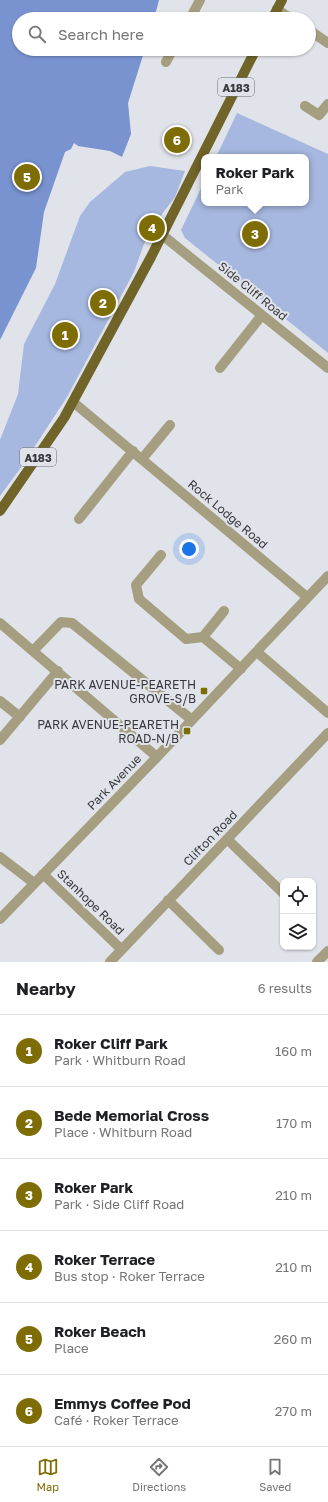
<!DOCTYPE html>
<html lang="en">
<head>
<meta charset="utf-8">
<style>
  :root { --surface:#fff; --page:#f2f2f2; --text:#202124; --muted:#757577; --line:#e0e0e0; --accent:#7e6c05 }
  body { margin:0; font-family:"Golos Text",sans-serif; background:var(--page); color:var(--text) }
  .controls { position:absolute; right:12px; bottom:12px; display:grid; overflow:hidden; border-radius:8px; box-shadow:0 1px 3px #0004 }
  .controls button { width:36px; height:36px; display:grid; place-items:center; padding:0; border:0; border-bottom:1px solid var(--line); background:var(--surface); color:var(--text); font:20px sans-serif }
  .you { position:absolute; left:189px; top:549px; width:14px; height:14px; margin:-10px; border:3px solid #fff; border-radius:50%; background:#1a73e8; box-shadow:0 0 0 6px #1a73e833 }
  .badge { display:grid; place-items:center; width:26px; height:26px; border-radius:50%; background:var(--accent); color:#fff; font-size:13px; font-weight:700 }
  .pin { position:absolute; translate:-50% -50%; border:2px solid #fff; box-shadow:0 1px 4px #0006 }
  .popup { position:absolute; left:201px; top:154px; width:108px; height:52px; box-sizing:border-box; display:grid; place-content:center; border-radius:8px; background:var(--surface); filter:drop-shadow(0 1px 3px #0005); font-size:13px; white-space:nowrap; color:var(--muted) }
  .popup b { font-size:15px; color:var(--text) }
  .popup::after { content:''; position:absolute; left:50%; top:100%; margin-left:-8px; border:8px solid transparent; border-top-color:var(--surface) }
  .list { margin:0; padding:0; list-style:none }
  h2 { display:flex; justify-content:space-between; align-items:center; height:52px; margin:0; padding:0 16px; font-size:17px }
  h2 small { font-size:13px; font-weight:400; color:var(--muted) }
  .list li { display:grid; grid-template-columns:26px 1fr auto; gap:12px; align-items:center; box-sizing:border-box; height:72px; padding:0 16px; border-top:1px solid var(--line) }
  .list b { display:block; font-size:15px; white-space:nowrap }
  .list p { margin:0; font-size:13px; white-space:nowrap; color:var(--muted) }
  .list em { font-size:13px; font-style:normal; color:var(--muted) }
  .icon { flex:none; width:22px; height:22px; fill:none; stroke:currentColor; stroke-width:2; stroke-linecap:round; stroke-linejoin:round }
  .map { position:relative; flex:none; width:328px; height:962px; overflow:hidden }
  .search { position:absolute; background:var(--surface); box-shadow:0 1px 3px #0004; left:12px; right:12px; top:12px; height:44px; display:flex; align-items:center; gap:10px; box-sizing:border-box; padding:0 14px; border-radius:22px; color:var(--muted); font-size:15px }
  .sheet { height:484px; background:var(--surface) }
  nav { display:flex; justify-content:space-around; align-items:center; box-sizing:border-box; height:56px; border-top:1px solid var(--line); background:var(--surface); font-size:11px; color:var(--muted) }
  nav a { display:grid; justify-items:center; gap:2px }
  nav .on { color:var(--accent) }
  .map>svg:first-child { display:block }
  .green { fill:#a6b8df }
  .water { fill:#7993d0 }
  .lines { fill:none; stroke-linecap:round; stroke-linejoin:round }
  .minor { stroke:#a59e80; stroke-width:10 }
  .major { stroke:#716428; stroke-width:10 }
  .poi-dot { fill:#7e6c05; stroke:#e0e3ea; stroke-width:1.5 }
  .labels { text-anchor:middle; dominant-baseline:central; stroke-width:4; stroke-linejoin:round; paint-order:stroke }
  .shield { fill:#e0e3ea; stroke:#6a6c70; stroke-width:1 }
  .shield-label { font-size:11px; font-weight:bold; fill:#38393c }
  .street-label { font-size:12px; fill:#38393c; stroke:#e0e3ea }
  .poi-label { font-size:12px; fill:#38393c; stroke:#e0e3ea; text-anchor:end }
</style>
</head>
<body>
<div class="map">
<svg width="328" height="962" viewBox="0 0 328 962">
  <rect width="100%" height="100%" fill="#e0e3ea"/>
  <path class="green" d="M237,113L328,154V353L185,238L181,230L204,182V203H306V157H216Z
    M150,166L185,171L175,197L156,222L144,244L134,272L67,397L22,466L0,496V440L18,394L24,344L55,284L80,216L90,202L125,172Z"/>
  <path class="water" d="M0,0H159L154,19H19V49H145L128,103L131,134L122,157L110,151L78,146L74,143L71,149L65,152L44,212L36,268L0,340Z"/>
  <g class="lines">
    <path class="minor" d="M277,9L291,19
      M190,19L200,0
      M309,30L328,43
      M166,62L173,49
      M305,106L319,115L328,104
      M161,234L328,368
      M220,368L262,315
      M73,402L307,597
      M142,459L170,425
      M79,519L133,451
      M161,555L136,585L139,599L186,639L203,637L241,669
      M0,623L157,757
      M203,637L224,611
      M33,651L61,622L72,623L192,720
      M257,652L328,713
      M0,701L20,717
      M0,740L58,671
      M227,839L283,893
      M0,857L34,883
      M43,874L121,949
      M168,900L219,950
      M0,919L157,757L328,576
      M110,962L328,733
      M317,962L328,951"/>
    <path class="major" d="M272,19L282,0
      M0,511L64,418L151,257L256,49"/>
  </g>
  <g class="poi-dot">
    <rect x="200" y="687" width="8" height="8" rx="2"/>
    <rect x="183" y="727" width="8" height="8" rx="2"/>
  </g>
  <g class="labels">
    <g class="shield">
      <rect x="218" y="78" width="36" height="18" rx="3"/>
      <rect x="20" y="448" width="36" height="18" rx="3"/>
    </g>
    <g class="shield-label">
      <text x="236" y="87">A183</text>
      <text x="38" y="457">A183</text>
    </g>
    <g class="street-label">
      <text transform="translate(253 291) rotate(39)">Side Cliff Road</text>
      <text transform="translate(228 514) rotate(40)">Rock Lodge Road</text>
      <text transform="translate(114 782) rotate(-46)">Park Avenue</text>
      <text transform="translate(210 838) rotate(-46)">Clifton Road</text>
      <text transform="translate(91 902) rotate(44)">Stanhope Road</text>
    </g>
    <g class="poi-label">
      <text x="196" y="684">PARK AVENUE-PEARETH<tspan x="196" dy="14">GROVE-S/B</tspan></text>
      <text x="179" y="724">PARK AVENUE-PEARETH<tspan x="179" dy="14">ROAD-N/B</tspan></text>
    </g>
  </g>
</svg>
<div class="controls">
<button><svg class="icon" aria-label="locate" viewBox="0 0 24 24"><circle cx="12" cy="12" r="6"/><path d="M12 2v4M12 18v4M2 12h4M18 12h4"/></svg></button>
<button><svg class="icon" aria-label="layers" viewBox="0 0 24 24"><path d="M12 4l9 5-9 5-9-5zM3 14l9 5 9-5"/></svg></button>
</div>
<div class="you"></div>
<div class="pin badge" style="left:65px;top:335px">1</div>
<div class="pin badge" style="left:103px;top:303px">2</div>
<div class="pin badge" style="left:255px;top:234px">3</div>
<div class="popup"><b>Roker Park</b>Park</div>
<div class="pin badge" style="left:152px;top:228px">4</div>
<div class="pin badge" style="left:27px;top:177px">5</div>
<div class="pin badge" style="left:177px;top:140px">6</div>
<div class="search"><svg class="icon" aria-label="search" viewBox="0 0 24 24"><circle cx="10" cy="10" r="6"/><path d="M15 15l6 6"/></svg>Search here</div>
</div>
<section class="sheet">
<h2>Nearby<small>6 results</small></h2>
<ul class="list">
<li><span class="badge">1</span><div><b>Roker Cliff Park</b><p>Park · Whitburn Road</p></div><em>160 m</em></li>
<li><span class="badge">2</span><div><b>Bede Memorial Cross</b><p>Place · Whitburn Road</p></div><em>170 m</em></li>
<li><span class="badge">3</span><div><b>Roker Park</b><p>Park · Side Cliff Road</p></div><em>210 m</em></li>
<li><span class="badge">4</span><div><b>Roker Terrace</b><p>Bus stop · Roker Terrace</p></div><em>210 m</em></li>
<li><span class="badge">5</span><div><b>Roker Beach</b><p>Place</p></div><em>260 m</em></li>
<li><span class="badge">6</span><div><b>Emmys Coffee Pod</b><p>Café · Roker Terrace</p></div><em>270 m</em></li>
</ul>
</section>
<nav>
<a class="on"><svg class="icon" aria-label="map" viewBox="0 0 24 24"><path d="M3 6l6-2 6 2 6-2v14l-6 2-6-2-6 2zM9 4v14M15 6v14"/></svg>Map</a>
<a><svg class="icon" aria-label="directions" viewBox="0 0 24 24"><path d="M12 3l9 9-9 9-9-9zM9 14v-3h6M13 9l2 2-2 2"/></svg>Directions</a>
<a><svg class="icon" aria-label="saved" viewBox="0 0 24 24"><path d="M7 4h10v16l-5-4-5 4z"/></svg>Saved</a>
</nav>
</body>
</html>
